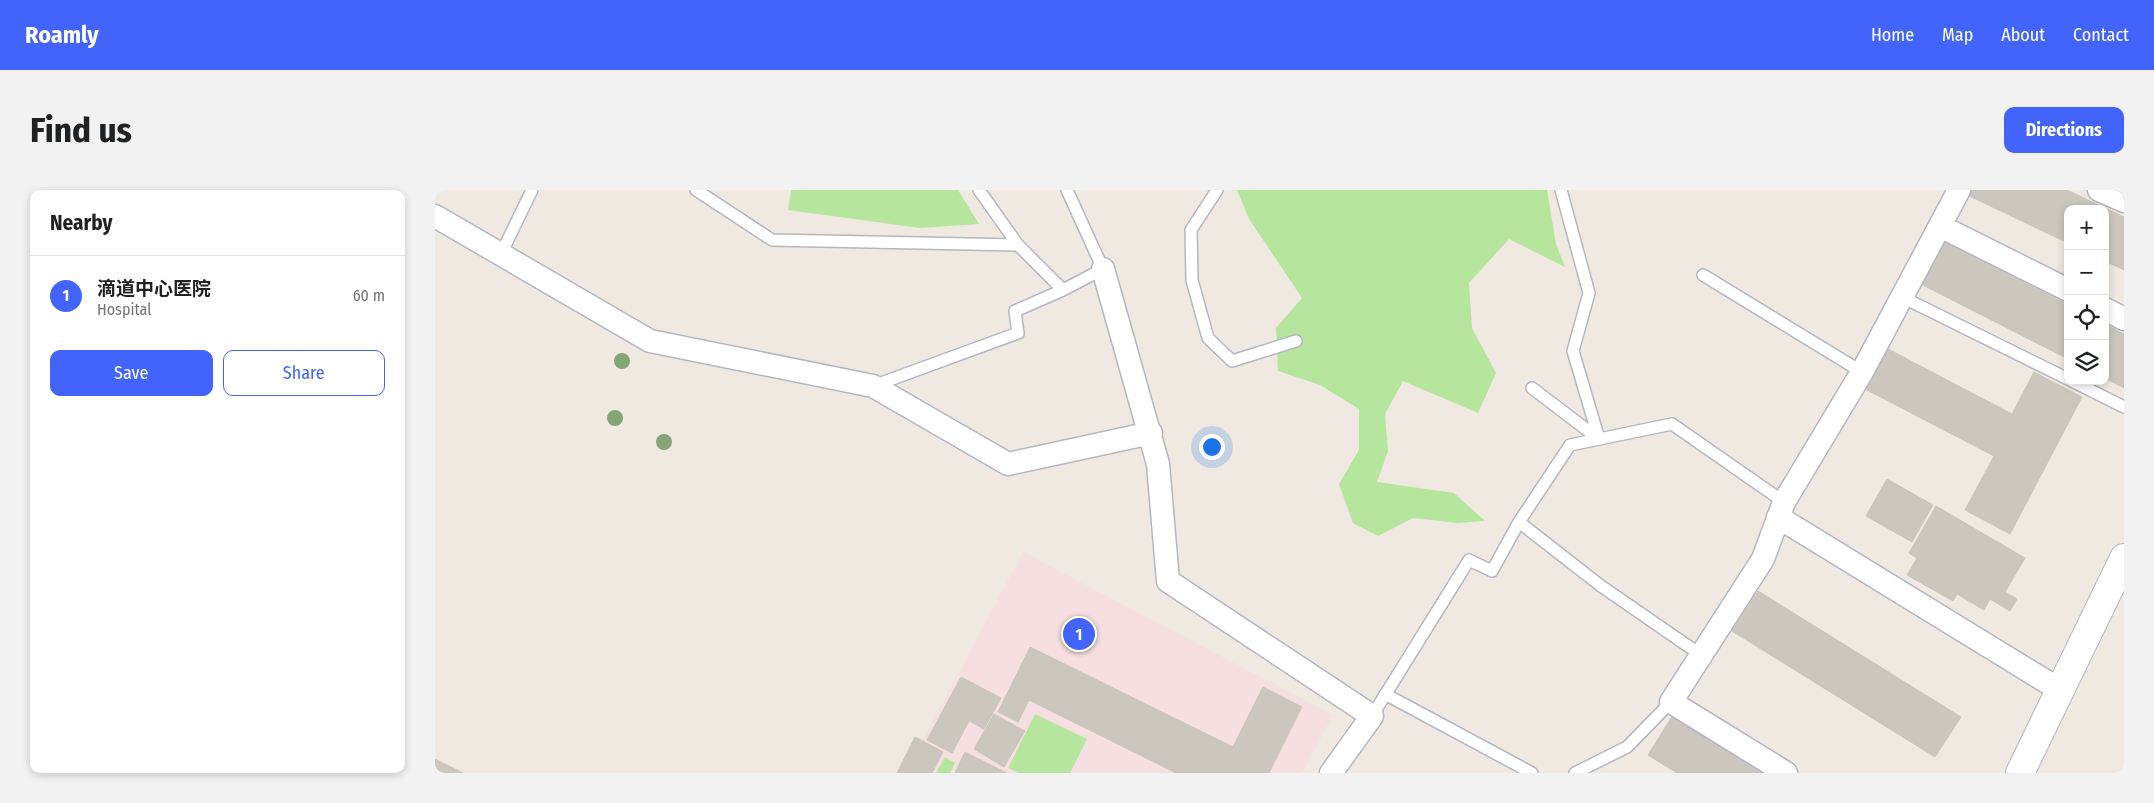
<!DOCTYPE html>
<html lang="en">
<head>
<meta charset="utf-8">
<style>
  :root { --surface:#fff; --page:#f2f2f2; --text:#202124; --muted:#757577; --line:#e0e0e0; --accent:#4264fb }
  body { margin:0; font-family:"Fira Sans Condensed","Noto Sans SC",sans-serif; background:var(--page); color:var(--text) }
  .controls { position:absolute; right:15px; top:15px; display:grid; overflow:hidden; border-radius:10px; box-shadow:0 2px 8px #0003 }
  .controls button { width:45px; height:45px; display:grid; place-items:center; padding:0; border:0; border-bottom:1px solid var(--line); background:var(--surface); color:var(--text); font:25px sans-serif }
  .you { position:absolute; left:776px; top:256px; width:18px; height:18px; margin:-12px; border:4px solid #fff; border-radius:50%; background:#1a73e8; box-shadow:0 0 0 8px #1a73e833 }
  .badge { display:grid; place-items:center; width:32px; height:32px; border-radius:50%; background:var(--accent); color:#fff; font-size:16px; font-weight:700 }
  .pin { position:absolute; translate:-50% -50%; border:2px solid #fff; box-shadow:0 1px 5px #0006 }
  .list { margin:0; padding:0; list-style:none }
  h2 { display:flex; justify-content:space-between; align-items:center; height:65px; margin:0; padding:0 20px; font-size:21px }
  h2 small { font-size:16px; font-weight:400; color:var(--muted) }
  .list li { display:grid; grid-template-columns:32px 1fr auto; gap:15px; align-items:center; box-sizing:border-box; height:80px; padding:0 20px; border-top:1px solid var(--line) }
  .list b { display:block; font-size:19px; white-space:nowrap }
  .list p { margin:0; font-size:16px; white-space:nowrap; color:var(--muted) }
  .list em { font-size:16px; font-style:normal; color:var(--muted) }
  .actions { display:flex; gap:10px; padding:15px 20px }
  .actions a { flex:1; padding:11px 0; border:1px solid var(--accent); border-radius:10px; text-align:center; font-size:18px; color:var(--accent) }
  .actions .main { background:var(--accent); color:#fff }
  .icon { flex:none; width:28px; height:28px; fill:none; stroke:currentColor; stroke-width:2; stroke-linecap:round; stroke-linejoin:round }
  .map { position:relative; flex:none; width:1689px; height:583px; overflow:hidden; border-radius:10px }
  header { display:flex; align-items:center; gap:30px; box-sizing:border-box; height:70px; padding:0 25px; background:var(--accent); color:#fff }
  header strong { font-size:24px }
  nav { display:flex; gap:28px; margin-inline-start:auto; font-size:18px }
  .intro { display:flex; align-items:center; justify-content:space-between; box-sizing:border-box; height:120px; padding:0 30px }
  h1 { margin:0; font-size:35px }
  .button { padding:12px 22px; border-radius:10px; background:var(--accent); color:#fff; font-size:18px; font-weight:700 }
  main { display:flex; gap:30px; padding:0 30px }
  aside { flex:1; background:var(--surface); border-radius:10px; box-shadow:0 2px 8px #0003 }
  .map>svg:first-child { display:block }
  .medical { fill:#f5dfe0 }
  .green { fill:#b6e59e }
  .building { fill:#cbc7bf; stroke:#cbc5ba }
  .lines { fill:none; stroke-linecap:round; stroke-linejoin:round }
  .lane-casing { stroke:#b4b7c1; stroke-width:14 }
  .street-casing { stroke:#b4b7c1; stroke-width:25 }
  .secondary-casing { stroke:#b4b7c1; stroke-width:30 }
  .lane { stroke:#fff; stroke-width:11 }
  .street { stroke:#fff; stroke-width:22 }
  .secondary { stroke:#fff; stroke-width:28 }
  .tree { fill:#84a574 }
</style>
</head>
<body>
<header>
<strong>Roamly</strong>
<nav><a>Home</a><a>Map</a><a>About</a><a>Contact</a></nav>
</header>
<div class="intro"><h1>Find us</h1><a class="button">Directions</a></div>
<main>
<aside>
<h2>Nearby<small></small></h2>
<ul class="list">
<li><span class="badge">1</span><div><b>滴道中心医院</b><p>Hospital</p></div><em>60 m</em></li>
</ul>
<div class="actions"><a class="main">Save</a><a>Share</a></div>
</aside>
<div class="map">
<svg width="1689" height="583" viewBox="0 0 1689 583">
  <rect width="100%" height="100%" fill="#efe9e1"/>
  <path class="medical" d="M588,362L898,525L867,583H471Z"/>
  <path class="green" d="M356,0H523L544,34L485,38L353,20Z
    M802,0H1112L1121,54L1130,77L1074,49L1034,93L1037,138L1061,183L1043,223L968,191L950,224L953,261L942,292L1019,303L1050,331L1023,333L978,328L943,346L918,333L904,294L924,260V219L885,195L843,181L841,138L867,108L814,29Z
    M600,524L652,549L635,583H584L573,578Z
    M510,567L520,573L515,583H501Z"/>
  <path class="building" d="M1532,0H1632L1689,27V80L1670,71V19H1633V53L1530,4Z
    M1504,49L1633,115V169L1482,92Z
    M1670,134L1689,144V198L1670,188Z
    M1451,158L1577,224L1599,182L1647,207L1575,344L1530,320L1559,266L1430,199Z
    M1452,289L1498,315L1477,352L1431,326Z
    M1501,316L1590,368L1570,402L1582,409L1575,421L1555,409L1549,420L1522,404L1518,411L1472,385L1482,368L1474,363Z
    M1323,401L1526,527L1500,567L1297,441Z
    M595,457L798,557L828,497L867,517L834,583H741L594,510L583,532L563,522Z
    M526,487L566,508L549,539L534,531L517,563L492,550Z
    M559,524L590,541L569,577L539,559Z
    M1238,525L1331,583H1242L1213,565Z
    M480,547L508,562L497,583H462Z
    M530,562L572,583H520Z
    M0,569L28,583H0Z"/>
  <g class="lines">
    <g class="lane-casing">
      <path id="lane" d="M261,0L337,50L583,55L628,100L668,79L632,0
        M544,0L583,55
        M782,0L756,40L757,90L773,148L797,171L861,151
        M1126,0L1154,103L1138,161L1164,249
        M66,64L97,0
        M1268,85L1427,182
        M1467,107L1633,189
        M1637,191L1689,217
        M438,196L583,143L580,121L628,100
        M1097,198L1164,249
        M1084,332L1166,396L1266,465
        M950,504L1097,583
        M937,526L1034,370L1057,381L1084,332L1135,255L1237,234L1349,312
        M1140,583L1192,557L1236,512"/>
    </g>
    <g class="street-casing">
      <path id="street" d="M1664,0L1689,11
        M0,26L215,151L438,196L573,274L716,243
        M1505,36L1633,100
        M668,79L723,274L733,391L937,526L896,583
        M1670,119L1689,129
        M1343,327L1625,500
        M1351,583L1236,512L1328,369L1349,312L1427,182L1524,0"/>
    </g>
    <g class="secondary-casing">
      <path id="secondary" d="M1585,583L1689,368"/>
    </g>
    <use href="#lane" class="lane"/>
    <use href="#street" class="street"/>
    <use href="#secondary" class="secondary"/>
  </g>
  <g class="tree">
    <circle cx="187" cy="171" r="8"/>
    <circle cx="180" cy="228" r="8"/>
    <circle cx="229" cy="252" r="8"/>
  </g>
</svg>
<div class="controls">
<button>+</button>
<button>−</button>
<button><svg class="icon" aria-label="locate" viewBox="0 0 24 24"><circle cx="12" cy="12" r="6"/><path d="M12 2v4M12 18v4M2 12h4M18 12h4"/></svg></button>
<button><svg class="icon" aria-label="layers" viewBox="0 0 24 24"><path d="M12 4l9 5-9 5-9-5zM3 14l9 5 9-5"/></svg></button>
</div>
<div class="you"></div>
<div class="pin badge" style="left:644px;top:444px">1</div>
</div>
</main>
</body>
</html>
